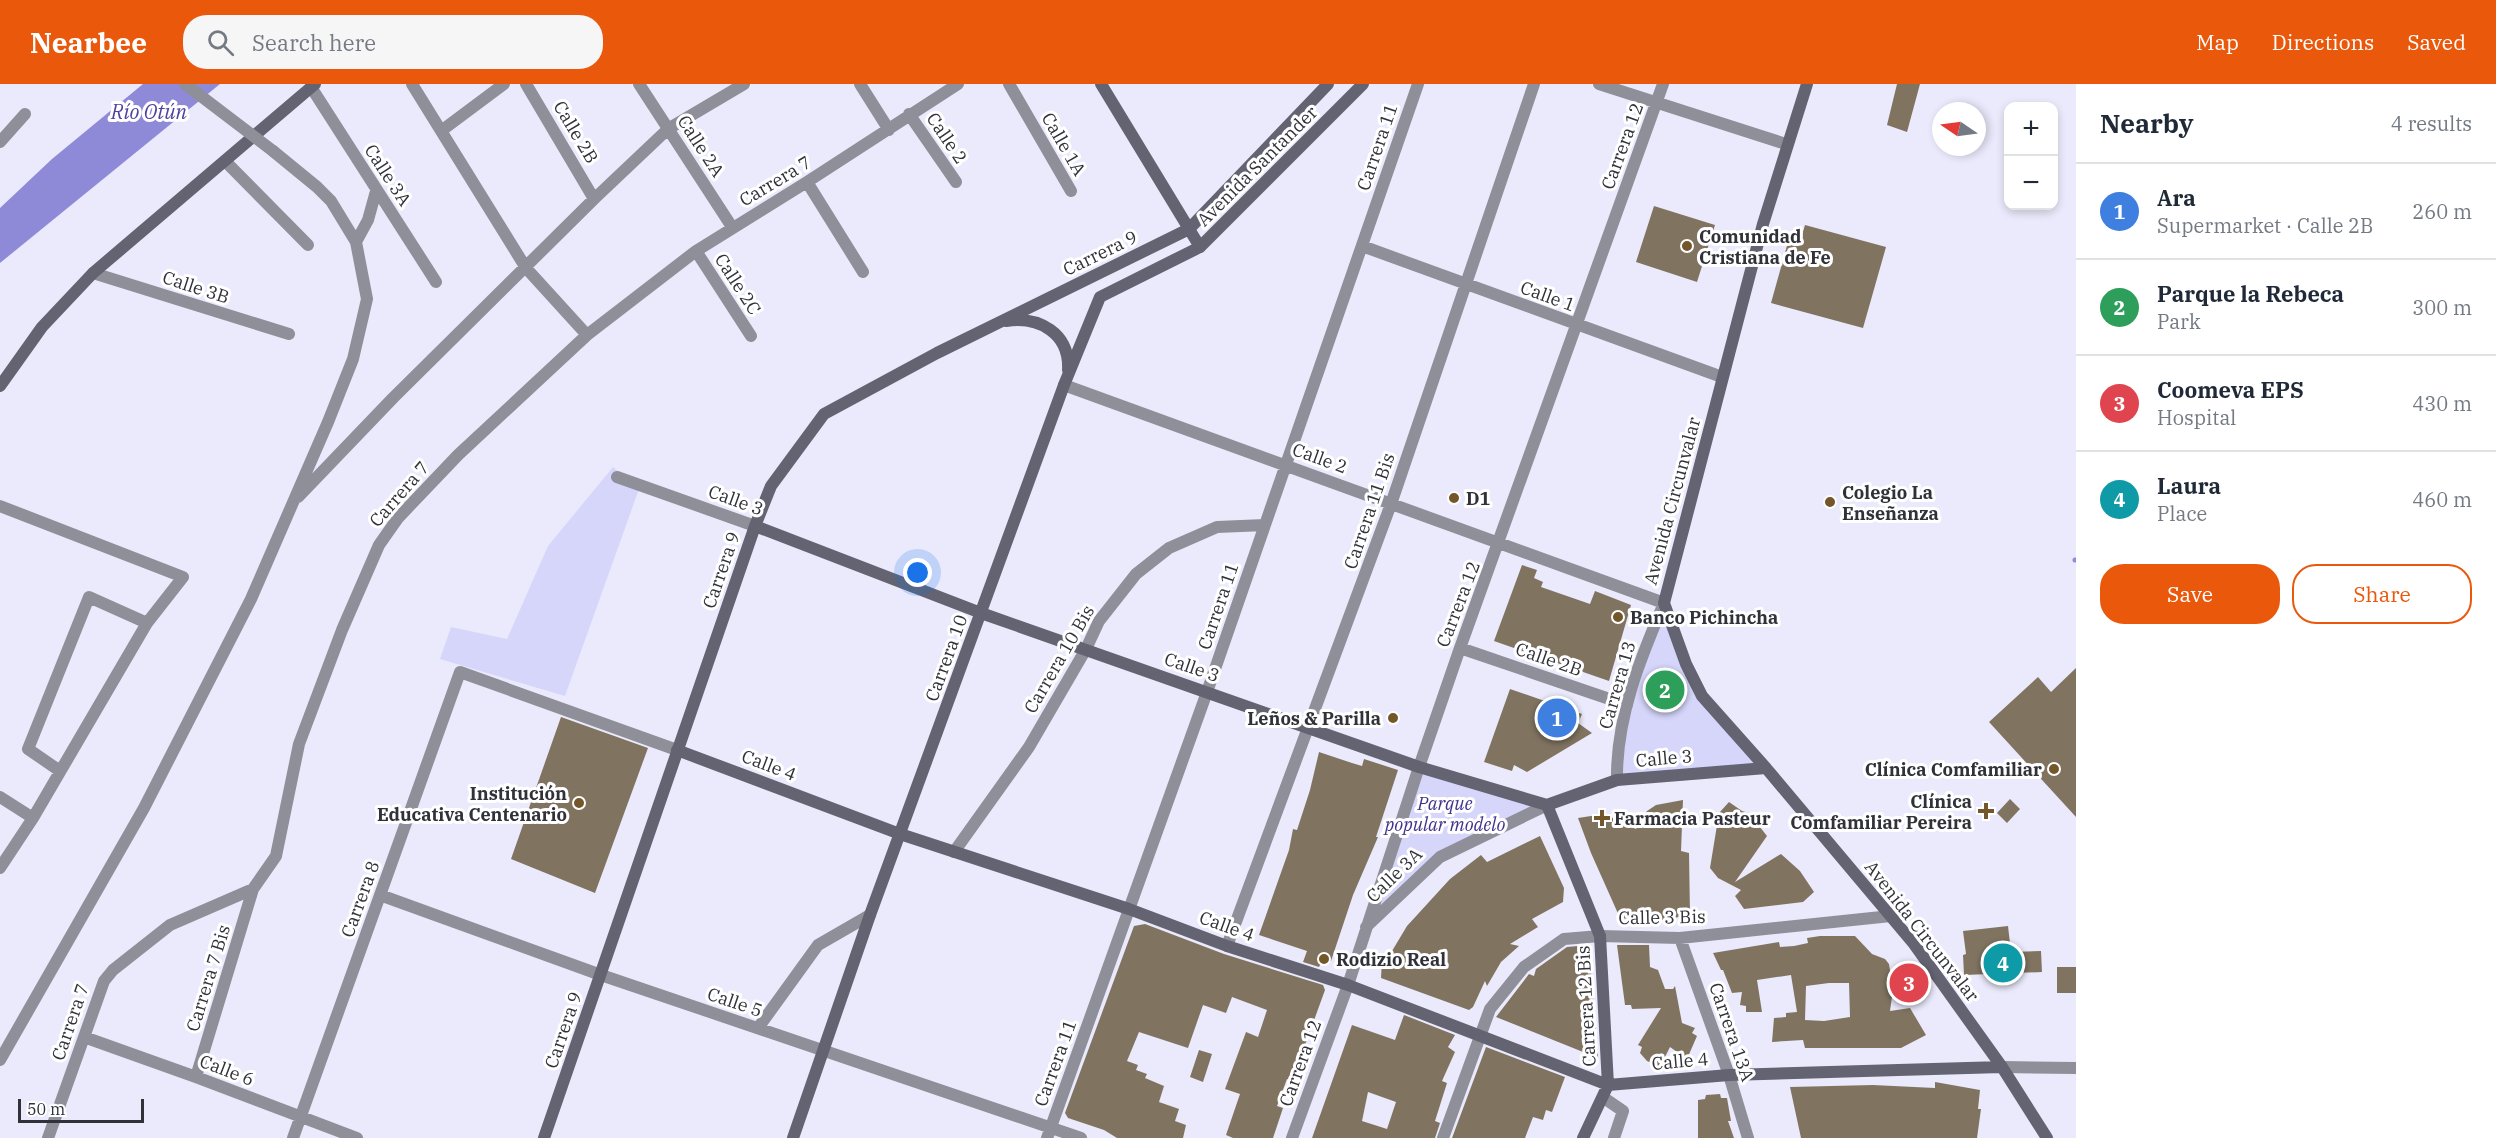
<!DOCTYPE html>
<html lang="en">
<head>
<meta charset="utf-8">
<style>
  :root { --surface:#fff; --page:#f6f6f7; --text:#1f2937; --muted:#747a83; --line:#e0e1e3; --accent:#ea580c }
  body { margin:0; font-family:"IBM Plex Serif",serif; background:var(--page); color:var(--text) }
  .controls { position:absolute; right:18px; top:18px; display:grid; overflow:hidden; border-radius:12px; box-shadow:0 3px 9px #0003 }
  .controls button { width:54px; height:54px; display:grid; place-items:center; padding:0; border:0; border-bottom:2px solid var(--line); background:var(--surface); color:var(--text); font:30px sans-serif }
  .compass { position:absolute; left:1932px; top:18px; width:54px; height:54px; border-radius:50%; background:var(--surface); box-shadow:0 3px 9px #0003; rotate:283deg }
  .scale { position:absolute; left:18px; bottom:15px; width:126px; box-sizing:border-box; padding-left:6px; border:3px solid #31313a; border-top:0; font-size:16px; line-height:21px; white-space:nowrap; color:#31313a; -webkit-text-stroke:4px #fff; paint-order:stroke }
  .you { position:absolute; left:918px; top:489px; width:21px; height:21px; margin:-15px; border:4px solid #fff; border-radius:50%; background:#1a73e8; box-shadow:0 0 0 9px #1a73e833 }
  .badge { display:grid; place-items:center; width:39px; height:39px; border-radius:50%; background:var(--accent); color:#fff; font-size:20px; font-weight:700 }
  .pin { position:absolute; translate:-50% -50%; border:3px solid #fff; box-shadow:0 2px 6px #0006 }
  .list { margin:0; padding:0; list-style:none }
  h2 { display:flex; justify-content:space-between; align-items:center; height:78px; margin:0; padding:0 24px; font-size:26px }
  h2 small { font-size:20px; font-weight:400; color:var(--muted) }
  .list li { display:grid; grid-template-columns:39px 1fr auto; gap:18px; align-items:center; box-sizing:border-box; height:96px; padding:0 24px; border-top:2px solid var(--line) }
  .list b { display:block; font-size:22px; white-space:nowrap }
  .list p { margin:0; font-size:20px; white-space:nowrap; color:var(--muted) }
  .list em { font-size:20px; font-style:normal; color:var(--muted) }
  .actions { display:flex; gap:12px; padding:18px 24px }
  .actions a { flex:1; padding:14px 0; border:2px solid var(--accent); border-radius:24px; text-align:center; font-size:21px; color:var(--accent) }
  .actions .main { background:var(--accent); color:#fff }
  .icon { flex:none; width:33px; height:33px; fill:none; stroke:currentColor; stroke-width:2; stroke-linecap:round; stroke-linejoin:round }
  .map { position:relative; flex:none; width:2076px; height:1054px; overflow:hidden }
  header { display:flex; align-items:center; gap:36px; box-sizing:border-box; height:84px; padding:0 30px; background:var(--accent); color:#fff }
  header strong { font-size:28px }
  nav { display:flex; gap:33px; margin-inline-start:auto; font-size:21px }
  .search { width:420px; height:54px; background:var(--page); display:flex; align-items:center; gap:15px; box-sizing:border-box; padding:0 21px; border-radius:24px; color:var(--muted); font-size:22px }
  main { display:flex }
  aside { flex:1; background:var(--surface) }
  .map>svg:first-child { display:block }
  .green { fill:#d6d6fb }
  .water { fill:#8e8ad7 }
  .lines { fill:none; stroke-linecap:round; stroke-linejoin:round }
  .stream { stroke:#8e8ad7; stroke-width:5 }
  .building { fill:#807461; fill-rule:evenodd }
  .street { stroke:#8f8f99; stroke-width:12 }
  .secondary { stroke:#636371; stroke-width:12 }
  .street-bridge { stroke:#8f8f99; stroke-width:12 }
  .poi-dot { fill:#735629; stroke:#fff; stroke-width:2 }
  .labels { text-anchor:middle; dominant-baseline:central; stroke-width:6; stroke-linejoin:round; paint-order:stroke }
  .street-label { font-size:18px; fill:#31313a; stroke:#fff }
  .poi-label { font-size:18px; font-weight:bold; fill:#31313a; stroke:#fff; text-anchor:start }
  .park-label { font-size:18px; font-style:italic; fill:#42328c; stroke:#fff }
  .water-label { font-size:20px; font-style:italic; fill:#4f429e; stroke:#fff }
</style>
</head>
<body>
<header>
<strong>Nearbee</strong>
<div class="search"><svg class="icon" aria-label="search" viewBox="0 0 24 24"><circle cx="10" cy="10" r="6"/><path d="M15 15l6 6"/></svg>Search here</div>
<nav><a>Map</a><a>Directions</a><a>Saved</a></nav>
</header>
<main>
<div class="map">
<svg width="2076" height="1054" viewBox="0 0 2076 1054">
  <rect width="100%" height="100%" fill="#eaeafc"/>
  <path class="green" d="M613,383L639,405L565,612L440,575L451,543L507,555L548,462Z
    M1664,519L1702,612L1766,684L1617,696V670Z
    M1419,683L1547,721L1440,773L1366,844Z"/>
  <path class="water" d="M143,0H220L0,179V124L52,75Z"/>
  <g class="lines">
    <path class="stream" d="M2075,476H2076"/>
  </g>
  <path class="building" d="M1897,0H1920L1907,48L1887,41Z
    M1654,122L1715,141L1697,198L1636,178Z
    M1805,141L1886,163L1863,244L1771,219L1788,158L1799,161Z
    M1522,481L1537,486L1534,494L1543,498L1541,503L1590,520L1595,507L1631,521L1609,597L1494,557Z
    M2076,584V733L1989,638L2038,593L2051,608Z
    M1510,605L1582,630L1578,639L1592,649L1527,688L1514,681L1512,687L1484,678Z
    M561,633L648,664L595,809L511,775Z
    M1319,668L1352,679L1362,682L1364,675L1398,686L1376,753H1378L1353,811L1331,877L1323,875L1319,883L1303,878L1307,867L1259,851L1289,766L1293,745L1297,746L1310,706Z
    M2010,715L2020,725L2007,739L1997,729Z
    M1683,716L1681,767L1689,769L1690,831L1657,837L1620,834L1591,769L1578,734L1604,730L1636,745L1647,727L1656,721Z
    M1729,718L1742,727L1749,729L1767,752L1735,798L1781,770L1800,787L1814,808L1803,818L1744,825L1735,812L1741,806L1718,794L1710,784L1719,729Z
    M1540,752L1564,804L1563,818L1532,835L1538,843L1510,860L1519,862L1501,878L1487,902L1485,897L1473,923L1469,926L1381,894L1382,876L1386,877L1407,842L1450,795L1481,771L1487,778Z
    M1145,840L1224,870L1323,901L1325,906L1292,997L1287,995L1277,1022L1283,1024L1273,1054H1233L1226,1051L1240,1010L1225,1005L1246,948L1258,953L1267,926L1232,913L1226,929L1203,921L1188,964L1139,948L1127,977L1138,981L1136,986L1147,990L1145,994L1164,1002L1159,1018L1179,1025L1175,1037L1186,1041L1183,1054H1117L1104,1046L1068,1034L1065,1029L1134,842Z
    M2008,842L2011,868L2041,867L2042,888L1964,891L1963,871L1966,870L1963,847Z
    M1820,852H1855L1872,870L1885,875L1889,880L1893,906L1890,927L1910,924L1926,951L1901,964H1805L1803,956L1772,958L1774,934L1786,933V929L1797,928L1791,891L1757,896L1762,928H1746V922L1740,921L1742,908L1732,909L1723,886H1721L1713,869L1779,858L1780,863L1794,862L1808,859L1807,854ZM1829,899H1849L1850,933L1824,937L1805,936L1806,902Z
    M1589,861L1598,974L1496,933L1529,890L1534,892L1536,885L1567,863Z
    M1617,861H1649L1650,883L1658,886L1665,905H1673L1675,902L1682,939L1695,944L1692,949L1697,952L1687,975L1670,963L1660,983L1647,977L1640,969L1642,963L1638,961L1661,924L1632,925L1631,921H1625Z
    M2057,883H2076V909H2057Z
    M1404,931L1455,951L1448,963L1455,968L1442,997L1447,999L1435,1037L1440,1039L1435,1054H1312L1352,941L1395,956ZM1368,1008L1396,1018L1387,1045L1362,1037Z
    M1486,963L1565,993L1552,1028L1546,1026L1543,1036L1533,1033L1525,1054H1452Z
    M1199,966L1212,970L1203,998L1190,993Z
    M1935,998L1980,1006L1978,1025H1981L1977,1054H1801L1790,1003L1873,1001L1935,1004Z
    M1720,1010L1721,1014H1727L1731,1037H1728L1734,1054H1698V1016L1705,1015L1706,1011Z"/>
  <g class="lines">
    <path class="street" d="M412,0L526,184L587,251
      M526,0L594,115
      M639,0L732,143
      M860,0L889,46
      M1009,0L1071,107
      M1599,0L1786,60
      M311,3L436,198
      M909,30L956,98
      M441,47L504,0
      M0,58L25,30
      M225,77L308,161
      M807,98L863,188
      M356,158L368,136L376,107
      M1362,162L1722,293
      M696,167L751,252
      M93,189L289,250
      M1064,301L1664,519C1640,575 1616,634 1617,696
      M617,393L755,442
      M298,413L393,314L594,115L668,45L744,0
      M0,422L183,493L147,539L33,734L0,784
      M1460,564L1627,621
      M60,687L28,665L89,513L147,539
      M0,713L33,734
      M954,768L1029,663L1086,565L1099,537L1136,490L1169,464L1217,443L1265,441
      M380,811L601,891L1081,1054
      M1366,843L1440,773L1547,721
      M1680,854L1729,991L1748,1054
      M1227,862L1391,420L1534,0
      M758,944L818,861L870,831
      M84,953L196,993L357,1054
      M0,976L144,724L251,515L328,338L353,275L367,215L356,158L331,117L317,103L273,67
      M2002,983L2076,984
      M196,993L253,805
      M1604,1014L1623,1027L1614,1054
      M48,1054L104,897L113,886L170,841L253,805L276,772L299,660L342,546L379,461L398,434L458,371L587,251L696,167L807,98L958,0
      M293,1054L460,588L677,666
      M1047,1054L1207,608L1418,0
      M1292,1054L1348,901L1419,683L1460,564L1663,0
      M1443,1054L1490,925L1524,883L1564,855L1600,852L1680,854L1891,832"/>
    <path class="secondary" d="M1101,0L1200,163
      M1807,0L1763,140L1664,519L1686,580L1702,612L1766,684L1914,860L2002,983L2047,1054
      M1006,237C1039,232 1070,249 1068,286
      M0,302L42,243L93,189L315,0
      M755,442L981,529L1419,683L1547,721L1617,696L1766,684
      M677,666L900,750L1129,825L1227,862L1348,901L1608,1001L1729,991L2002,983
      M1547,721L1600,852L1608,1001L1583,1054
      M544,1054L755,442L771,402L824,330L937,269L1189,145L1328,0
      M793,1054L870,831L1064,301L1100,213L1200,163L1363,0"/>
    <path class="street-bridge" d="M185,0L273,67"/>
  </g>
  <g class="poi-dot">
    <circle cx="1687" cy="162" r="6"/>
    <circle cx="1454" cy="414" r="6"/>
    <circle cx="1830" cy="418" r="6"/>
    <circle cx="1618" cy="533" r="6"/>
    <circle cx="1393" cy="634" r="6"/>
    <circle cx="2054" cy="685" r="6"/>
    <circle cx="579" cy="719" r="6"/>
    <path d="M1983 718h6v6h6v6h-6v6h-6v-6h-6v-6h6z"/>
    <path d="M1599 725h6v6h6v6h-6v6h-6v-6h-6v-6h6z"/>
    <circle cx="1324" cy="875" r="6"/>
  </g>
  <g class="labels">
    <g class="street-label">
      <text transform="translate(576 48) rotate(59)">Calle 2B</text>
      <text transform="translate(947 54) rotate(56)">Calle 2</text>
      <text transform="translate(1064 60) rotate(60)">Calle 1A</text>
      <text transform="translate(701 62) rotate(57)">Calle 2A</text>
      <text transform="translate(1622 62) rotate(-70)">Carrera 12</text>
      <text transform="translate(1377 63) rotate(-71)">Carrera 11</text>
      <text transform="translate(1257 82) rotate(-45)">Avenida Santander</text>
      <text transform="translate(388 91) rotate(57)">Calle 3A</text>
      <text transform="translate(775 97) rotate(-31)">Carrera 7</text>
      <text transform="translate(1100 169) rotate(-26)">Carrera 9</text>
      <text transform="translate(738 200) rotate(57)">Calle 2C</text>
      <text transform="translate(196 203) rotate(18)">Calle 3B</text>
      <text transform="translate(1548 212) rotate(20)">Calle 1</text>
      <text transform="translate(1320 374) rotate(20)">Calle 2</text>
      <text transform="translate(399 410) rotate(-49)">Carrera 7</text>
      <text transform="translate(736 416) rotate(20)">Calle 3</text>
      <text transform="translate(1672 417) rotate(-75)">Avenida Circunvalar</text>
      <text transform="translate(1369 427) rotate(-71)">Carrera 11 Bis</text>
      <text transform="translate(721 486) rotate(-71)">Carrera 9</text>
      <text transform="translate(1458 520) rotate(-69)">Carrera 12</text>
      <text transform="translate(1218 522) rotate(-71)">Carrera 11</text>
      <text transform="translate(946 574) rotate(-70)">Carrera 10</text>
      <text transform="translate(1059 575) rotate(-60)">Carrera 10 Bis</text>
      <text transform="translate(1549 575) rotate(19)">Calle 2B</text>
      <text transform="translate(1192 583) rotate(19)">Calle 3</text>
      <text transform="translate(1617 601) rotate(-74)">Carrera 13</text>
      <text transform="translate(1664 674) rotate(-5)">Calle 3</text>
      <text transform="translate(769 681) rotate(21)">Calle 4</text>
      <text transform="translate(1394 791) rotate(-44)">Calle 3A</text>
      <text transform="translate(360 815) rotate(-70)">Carrera 8</text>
      <text transform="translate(1662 833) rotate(-1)">Calle 3 Bis</text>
      <text transform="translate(1227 842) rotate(20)">Calle 4</text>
      <text transform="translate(1922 847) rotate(52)">Avenida Circunvalar</text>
      <text transform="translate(208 894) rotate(-73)">Carrera 7 Bis</text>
      <text transform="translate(735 918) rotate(19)">Calle 5</text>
      <text transform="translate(1586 922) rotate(-93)">Carrera 12 Bis</text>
      <text transform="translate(70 938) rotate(-71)">Carrera 7</text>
      <text transform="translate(563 946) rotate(-71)">Carrera 9</text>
      <text transform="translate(1732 948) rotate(71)">Carrera 13A</text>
      <text transform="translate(1680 977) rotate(-5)">Calle 4</text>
      <text transform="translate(1055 979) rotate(-70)">Carrera 11</text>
      <text transform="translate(1300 979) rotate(-70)">Carrera 12</text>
      <text transform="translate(227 986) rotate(21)">Calle 6</text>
    </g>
    <g class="poi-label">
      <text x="1699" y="152">Comunidad<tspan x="1699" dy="21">Cristiana de Fe</tspan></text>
      <text x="1842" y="408">Colegio La<tspan x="1842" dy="21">Enseñanza</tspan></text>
      <text x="1466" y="414">D1</text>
      <text x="1630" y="533">Banco Pichincha</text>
      <text x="1381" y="634" text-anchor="end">Leños &amp; Parilla</text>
      <text x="2042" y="685" text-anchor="end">Clínica Comfamiliar</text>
      <text x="567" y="709" text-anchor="end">Institución<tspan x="567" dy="21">Educativa Centenario</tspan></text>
      <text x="1972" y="717" text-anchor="end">Clínica<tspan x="1972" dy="21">Comfamiliar Pereira</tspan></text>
      <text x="1614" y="734">Farmacia Pasteur</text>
      <text x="1336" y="875">Rodizio Real</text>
    </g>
    <g class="park-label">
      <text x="1445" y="719">Parque<tspan x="1445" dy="21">popular modelo</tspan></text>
    </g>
    <g class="water-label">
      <text x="149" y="27">Río Otún</text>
    </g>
  </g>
</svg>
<div class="controls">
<button>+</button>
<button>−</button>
</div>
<svg class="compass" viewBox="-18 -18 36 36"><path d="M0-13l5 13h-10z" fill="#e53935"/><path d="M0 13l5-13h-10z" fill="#747a83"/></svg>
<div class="scale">50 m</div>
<div class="you"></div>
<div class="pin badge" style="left:1557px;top:634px;background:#3f7fe0">1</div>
<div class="pin badge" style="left:1665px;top:606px;background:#2e9e5b">2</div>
<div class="pin badge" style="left:1909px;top:899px;background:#e0444e">3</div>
<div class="pin badge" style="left:2003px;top:879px;background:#0f9aa8">4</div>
</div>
<aside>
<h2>Nearby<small>4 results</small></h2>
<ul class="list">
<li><span class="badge" style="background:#3f7fe0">1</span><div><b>Ara</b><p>Supermarket · Calle 2B</p></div><em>260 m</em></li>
<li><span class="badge" style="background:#2e9e5b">2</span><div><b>Parque la Rebeca</b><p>Park</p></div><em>300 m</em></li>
<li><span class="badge" style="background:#e0444e">3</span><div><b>Coomeva EPS</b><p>Hospital</p></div><em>430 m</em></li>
<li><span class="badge" style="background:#0f9aa8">4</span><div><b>Laura</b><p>Place</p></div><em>460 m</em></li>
</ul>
<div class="actions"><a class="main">Save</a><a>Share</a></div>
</aside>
</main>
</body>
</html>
